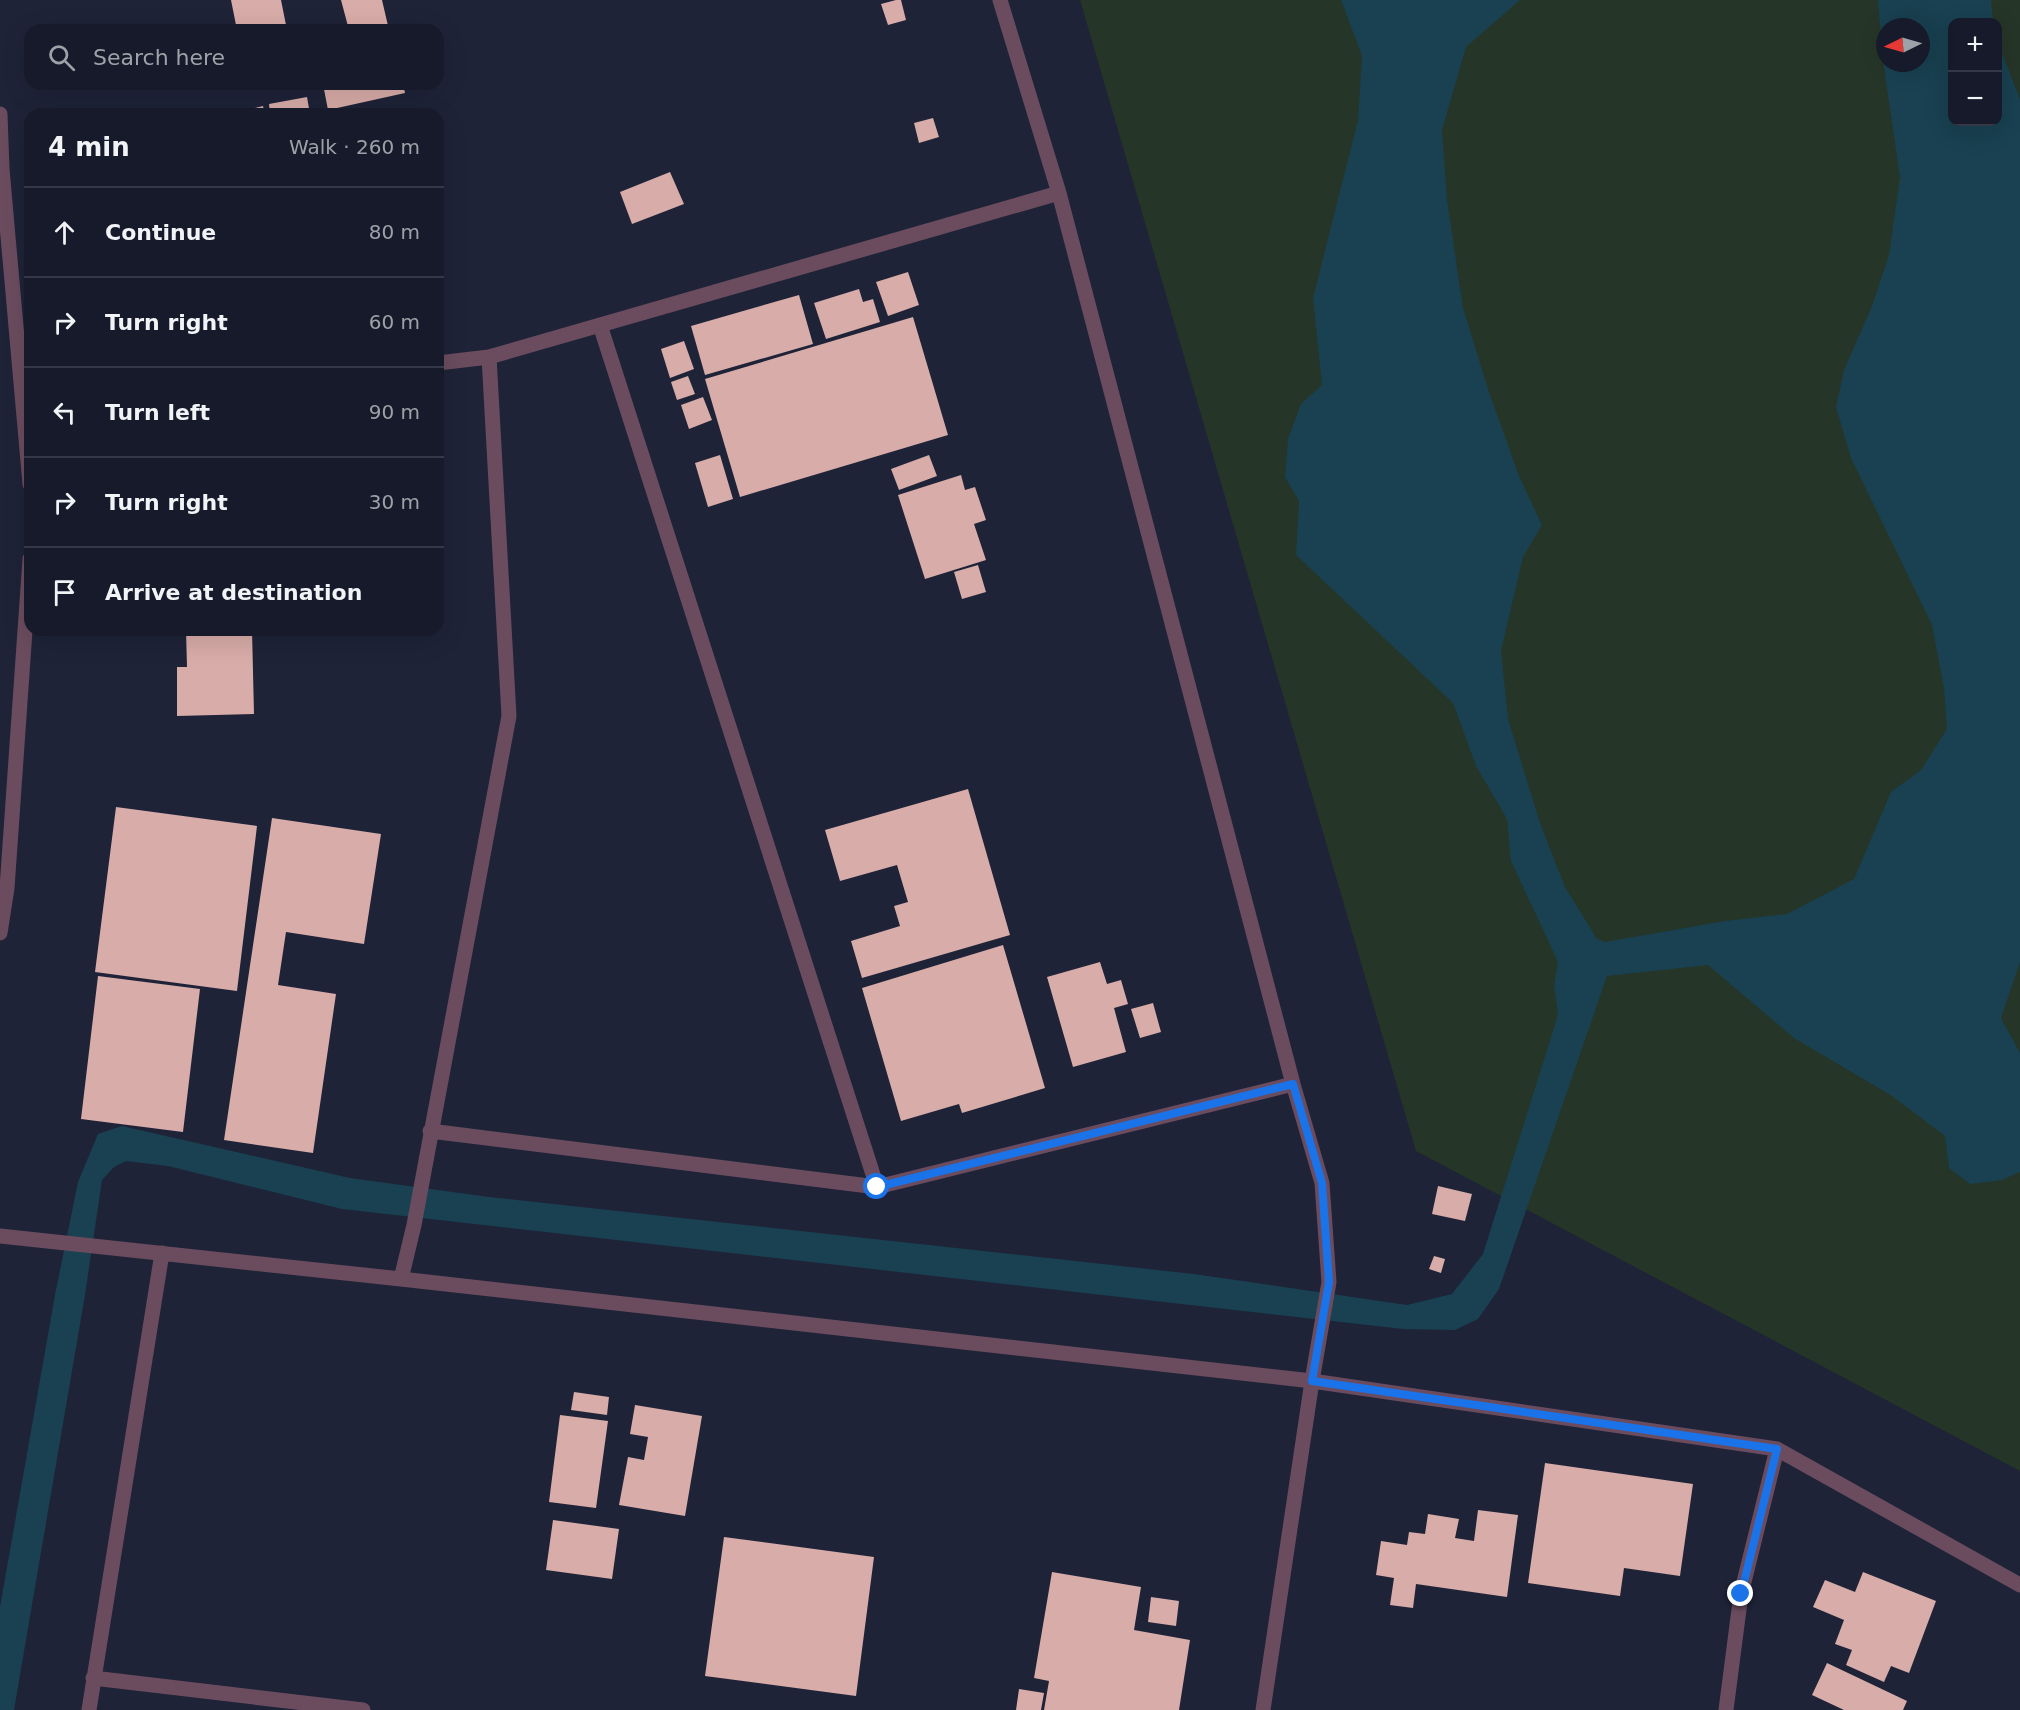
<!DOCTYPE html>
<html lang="en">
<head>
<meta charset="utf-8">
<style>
  :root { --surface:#161a2a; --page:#1f2332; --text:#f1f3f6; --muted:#9ea1a8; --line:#353847 }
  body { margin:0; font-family:"DejaVu Sans",sans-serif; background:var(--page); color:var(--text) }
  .controls { position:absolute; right:18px; top:18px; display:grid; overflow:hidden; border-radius:12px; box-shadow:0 6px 24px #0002 }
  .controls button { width:54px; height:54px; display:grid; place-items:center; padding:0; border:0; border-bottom:2px solid var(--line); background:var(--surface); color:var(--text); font:30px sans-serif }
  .compass { position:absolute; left:1876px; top:18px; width:54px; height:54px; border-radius:50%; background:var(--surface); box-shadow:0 6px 24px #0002; rotate:265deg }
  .stop { position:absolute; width:18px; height:18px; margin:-14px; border:4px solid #1a73e8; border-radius:50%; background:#fff }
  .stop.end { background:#1a73e8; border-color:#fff; box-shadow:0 2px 6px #0008 }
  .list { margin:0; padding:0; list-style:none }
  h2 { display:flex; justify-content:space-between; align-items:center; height:78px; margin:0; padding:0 24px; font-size:26px }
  h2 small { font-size:20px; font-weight:400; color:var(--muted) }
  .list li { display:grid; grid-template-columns:39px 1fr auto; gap:18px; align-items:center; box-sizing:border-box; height:90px; padding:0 24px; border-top:2px solid var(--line) }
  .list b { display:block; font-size:22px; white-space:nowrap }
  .list em { font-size:20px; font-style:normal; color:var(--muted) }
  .icon { flex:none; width:33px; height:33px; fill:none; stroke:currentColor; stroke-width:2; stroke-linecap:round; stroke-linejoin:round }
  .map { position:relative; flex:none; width:2020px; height:1710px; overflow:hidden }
  .search { position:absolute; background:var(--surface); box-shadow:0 6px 24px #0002; left:24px; top:24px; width:420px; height:66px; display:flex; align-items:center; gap:15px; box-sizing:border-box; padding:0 21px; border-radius:18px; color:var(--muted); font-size:22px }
  .panel { position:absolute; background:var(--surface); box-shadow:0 6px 24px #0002; left:24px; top:108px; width:420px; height:528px; border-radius:18px }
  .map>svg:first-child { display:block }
  .green { fill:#253527; fill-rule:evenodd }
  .water { fill:#194151; fill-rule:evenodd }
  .building { fill:#d8aca8 }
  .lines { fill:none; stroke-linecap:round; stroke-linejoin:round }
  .minor { stroke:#6b4c5f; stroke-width:15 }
  .route { stroke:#1a73e8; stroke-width:8 }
</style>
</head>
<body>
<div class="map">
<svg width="2020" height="1710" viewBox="0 0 2020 1710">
  <rect width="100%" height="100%" fill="#1e2338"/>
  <path class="green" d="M1080,0H2020V1471L1416,1151ZM1952,22H1998V122H1952ZM1885,27H1921V63H1885Z"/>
  <path class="water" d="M1341,0H1520L1466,47L1442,130L1447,200L1463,308L1489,392L1519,476L1542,525L1523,557L1501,651L1508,719L1540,823L1565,887L1597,939L1605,942L1725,921L1787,914L1854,879L1891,792L1921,770L1947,729L1944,688L1932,625L1851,458L1836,407L1844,370L1872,306L1889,255L1900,177L1883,61L1878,0H1991L1993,22H1952V122H1998V43L2020,99V962L2001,1018L2020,1053V1172L2002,1180L1970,1184L1949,1168L1945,1136L1892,1096L1794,1038L1708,965L1607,976L1499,1289L1478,1319L1455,1330L1403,1329L342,1209L168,1166L126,1161L114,1167L102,1180L85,1295L14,1710H0V1607L55,1295L78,1182L98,1134L122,1126L350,1178L489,1197L1194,1274L1407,1305L1452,1294L1483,1254L1558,1015L1554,985L1558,962L1511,861L1507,819L1476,766L1453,703L1296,555L1299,501L1285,477L1288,439L1301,404L1322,385L1313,298L1358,120L1362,56ZM1885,27H1921V63H1885Z"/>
  <path class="building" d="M231,0H281L287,30H237Z
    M341,0H382L389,30H349Z
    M896,0H901L906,20L888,25L881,4Z
    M323,84H403L405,93L328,110Z
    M307,97L310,114H270L269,104Z
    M263,106L265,114H244L243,111Z
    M933,118L939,137L919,143L914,123Z
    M670,172L684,204L632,224L620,192Z
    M908,272L919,305L888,316L876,282Z
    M859,289L863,302L873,299L880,322L826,339L814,303Z
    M799,295L813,344L705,375L691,326Z
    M913,317L948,435L740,497L705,379Z
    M684,341L694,369L670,378L661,349Z
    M688,376L695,394L677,400L671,382Z
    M703,397L712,420L689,429L681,405Z
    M720,455L733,499L708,507L695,463Z
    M929,455L937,476L899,490L891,469Z
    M961,475L965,490L975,487L986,520L974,524L986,560L925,579L898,495Z
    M978,565L986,592L962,599L954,572Z
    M186,630H252L254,714L177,716V667H187Z
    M968,789L1010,935L862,978L851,941L900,926L894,906L908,902L897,865L840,881L825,830Z
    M116,807L257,826L237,991L95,972Z
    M272,818L381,834L364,944L286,932L278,985L336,994L313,1153L224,1140Z
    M1003,945L1045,1088L962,1113L959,1104L901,1121L862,988Z
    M1100,962L1107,984L1121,980L1128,1004L1114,1008L1126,1052L1073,1067L1047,977Z
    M98,976L200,989L183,1132L81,1119Z
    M1153,1003L1161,1032L1140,1038L1131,1009Z
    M1438,1186L1472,1194L1465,1221L1432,1214Z
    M1434,1256L1445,1259L1441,1273L1429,1269Z
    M574,1392L609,1397L607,1415L571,1410Z
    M635,1405L702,1416L685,1516L619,1505L628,1457L644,1460L648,1437L630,1434Z
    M560,1415L608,1421L596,1508L549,1502Z
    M1545,1463L1693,1484L1680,1576L1624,1568L1620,1596L1528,1583Z
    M1478,1510L1518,1515L1507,1597L1416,1584L1413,1608L1390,1605L1394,1578L1376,1575L1381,1541L1407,1545L1409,1532L1425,1534L1428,1514L1459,1519L1455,1538L1474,1541Z
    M553,1520L619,1529L612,1579L546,1570Z
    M724,1537L874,1557L856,1696L705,1676Z
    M1052,1572L1141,1587L1134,1630L1190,1640L1179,1710H1044L1049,1681L1034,1678Z
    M1863,1572L1936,1601L1909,1673L1891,1666L1884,1682L1846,1665L1852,1650L1835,1644L1844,1620L1813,1607L1825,1580L1855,1592Z
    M1151,1597L1179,1601L1176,1626L1148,1622Z
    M1827,1663L1907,1701L1903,1710H1844L1812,1695Z
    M1019,1689L1044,1693L1041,1710H1016Z"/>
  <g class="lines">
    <path class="minor" d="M1000,0L1059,193L1293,1084L1322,1183L1329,1282L1312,1381L1263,1710
      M0,114L2,169L30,484
      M600,325L877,1187
      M438,363L489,357L1059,193
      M0,933L7,888L30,559
      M430,1131L877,1187L1293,1084
      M0,1236L401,1279L1312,1381L1777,1449L2020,1585
      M401,1279L414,1225L509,716L489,357
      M93,1678L363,1710
      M89,1710L162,1253
      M1726,1710L1741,1594L1777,1449"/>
  </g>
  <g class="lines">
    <path class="route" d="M877,1187L1293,1084L1322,1183L1329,1282L1312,1381L1777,1449L1741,1594"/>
  </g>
</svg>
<div class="controls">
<button>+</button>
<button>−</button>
</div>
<svg class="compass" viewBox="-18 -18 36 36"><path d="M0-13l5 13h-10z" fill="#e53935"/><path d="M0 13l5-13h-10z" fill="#9ea1a8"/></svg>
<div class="stop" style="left:877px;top:1187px"></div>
<div class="stop end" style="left:1741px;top:1594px"></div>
<div class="search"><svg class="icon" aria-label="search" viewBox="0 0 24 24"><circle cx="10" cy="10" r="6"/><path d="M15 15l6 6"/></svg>Search here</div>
<section class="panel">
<h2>4 min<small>Walk · 260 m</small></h2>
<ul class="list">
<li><svg class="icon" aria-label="ahead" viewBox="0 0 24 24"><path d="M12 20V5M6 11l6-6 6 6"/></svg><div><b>Continue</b></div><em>80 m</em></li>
<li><svg class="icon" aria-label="right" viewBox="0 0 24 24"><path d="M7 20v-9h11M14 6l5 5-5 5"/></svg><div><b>Turn right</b></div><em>60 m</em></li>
<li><svg class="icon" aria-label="left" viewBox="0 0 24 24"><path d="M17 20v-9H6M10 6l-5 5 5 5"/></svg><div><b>Turn left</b></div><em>90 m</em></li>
<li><svg class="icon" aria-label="right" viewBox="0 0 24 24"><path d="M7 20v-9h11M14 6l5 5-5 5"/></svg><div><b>Turn right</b></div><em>30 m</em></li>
<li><svg class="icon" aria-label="arrive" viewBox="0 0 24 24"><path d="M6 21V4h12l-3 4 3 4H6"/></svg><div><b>Arrive at destination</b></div></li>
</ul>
</section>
</div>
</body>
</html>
